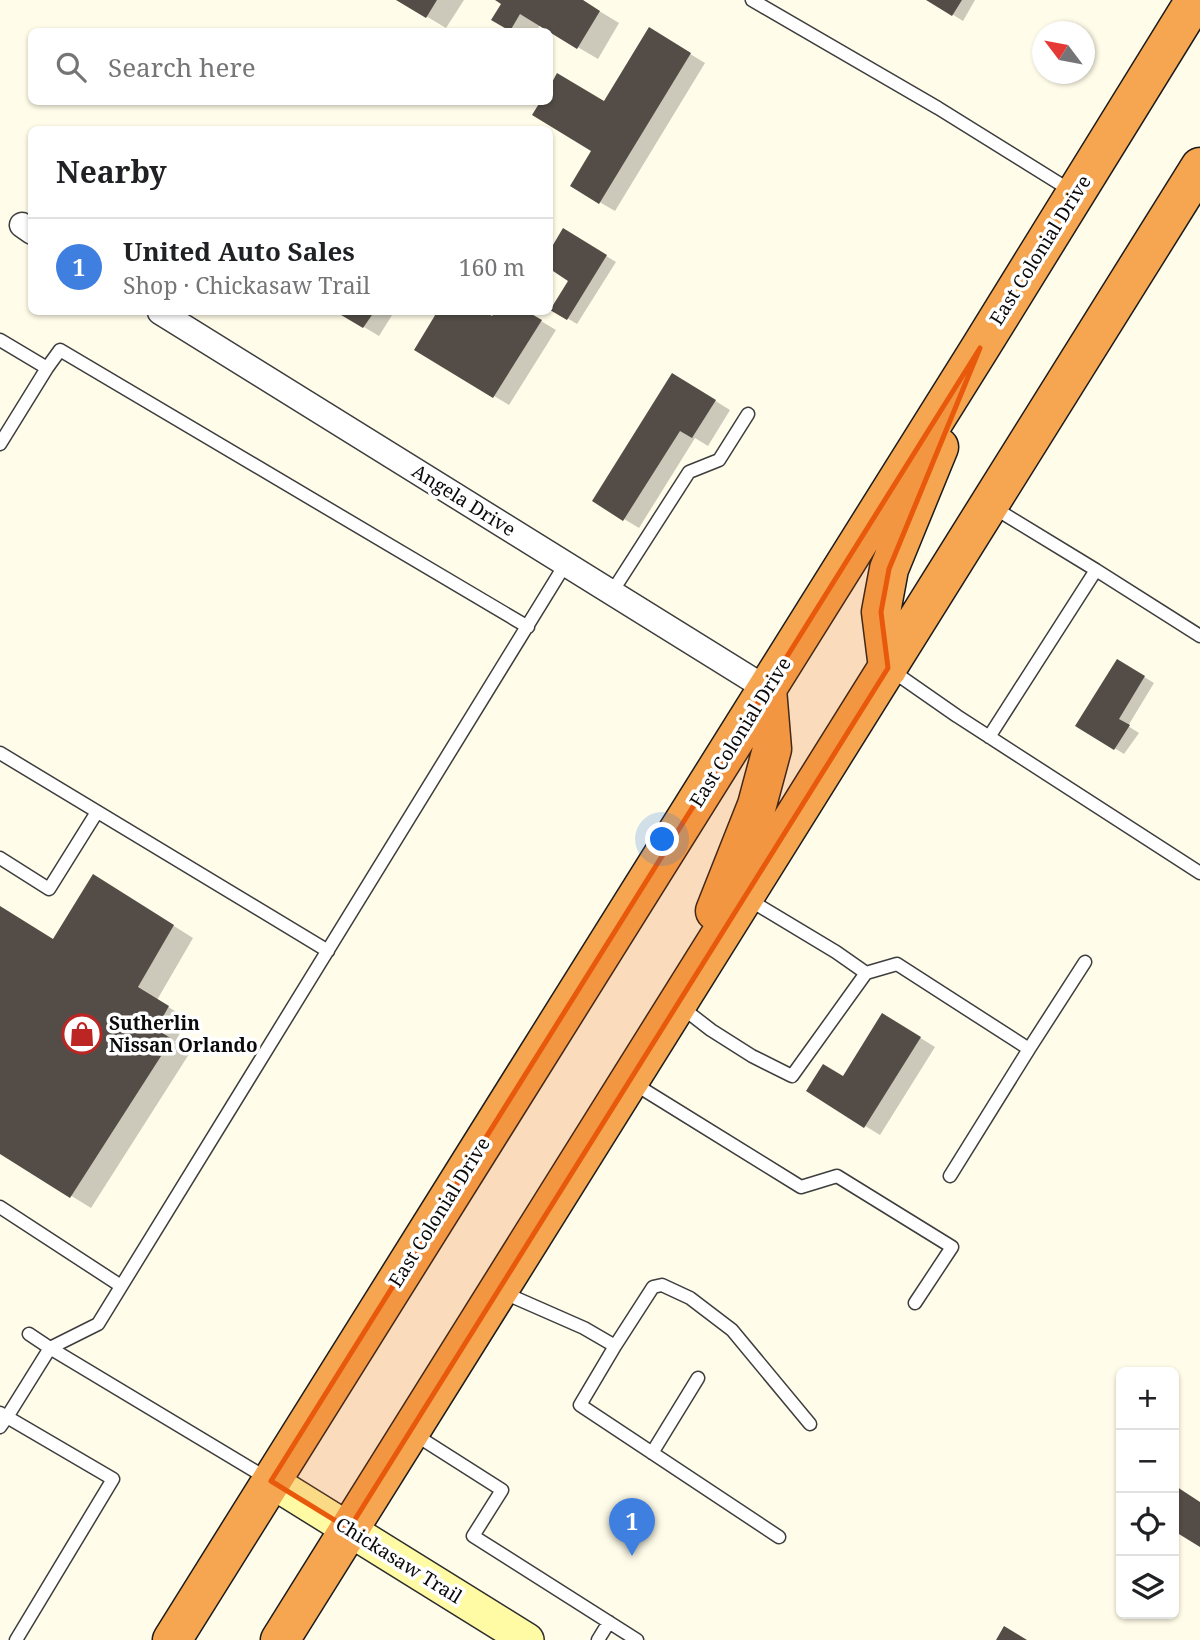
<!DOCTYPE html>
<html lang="en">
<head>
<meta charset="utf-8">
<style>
  :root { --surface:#fff; --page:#f2f2f2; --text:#202124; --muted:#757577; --line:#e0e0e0; --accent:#b45309 }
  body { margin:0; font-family:"Noto Serif",serif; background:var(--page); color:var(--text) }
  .controls { position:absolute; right:21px; bottom:21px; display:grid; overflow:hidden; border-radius:10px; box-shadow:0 2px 5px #0004 }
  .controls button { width:63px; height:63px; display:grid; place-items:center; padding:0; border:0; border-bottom:2px solid var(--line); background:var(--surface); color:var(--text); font:35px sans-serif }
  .compass { position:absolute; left:1032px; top:21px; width:63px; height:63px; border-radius:50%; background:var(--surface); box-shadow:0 2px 5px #0004; rotate:302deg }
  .you { position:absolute; left:663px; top:840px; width:24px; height:24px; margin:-18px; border:5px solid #fff; border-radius:50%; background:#1a73e8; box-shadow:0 0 0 10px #1a73e833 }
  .badge { display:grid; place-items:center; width:46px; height:46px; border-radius:50%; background:var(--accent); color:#fff; font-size:23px; font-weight:700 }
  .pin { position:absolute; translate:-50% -58px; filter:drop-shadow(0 2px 4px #0008) }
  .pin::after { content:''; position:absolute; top:37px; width:24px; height:21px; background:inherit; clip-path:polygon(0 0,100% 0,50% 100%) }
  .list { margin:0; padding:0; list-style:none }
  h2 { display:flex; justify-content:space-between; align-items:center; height:91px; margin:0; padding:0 28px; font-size:30px }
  h2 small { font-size:23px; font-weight:400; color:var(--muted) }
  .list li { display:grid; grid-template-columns:46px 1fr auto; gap:21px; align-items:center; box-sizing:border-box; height:98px; padding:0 28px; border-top:2px solid var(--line) }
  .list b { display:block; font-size:26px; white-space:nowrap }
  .list p { margin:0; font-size:23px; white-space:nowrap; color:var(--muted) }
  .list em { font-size:23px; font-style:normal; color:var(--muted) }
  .icon { flex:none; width:38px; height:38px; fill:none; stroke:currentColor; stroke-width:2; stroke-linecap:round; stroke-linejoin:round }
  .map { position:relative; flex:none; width:1200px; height:1640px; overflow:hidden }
  .search { position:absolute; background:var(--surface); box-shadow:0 2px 5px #0004; left:28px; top:28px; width:525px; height:77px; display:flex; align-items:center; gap:18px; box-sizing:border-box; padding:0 24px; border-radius:10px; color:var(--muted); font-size:26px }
  .panel { position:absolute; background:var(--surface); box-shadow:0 2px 5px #0004; left:28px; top:126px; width:525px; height:189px; border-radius:10px }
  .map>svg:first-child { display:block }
  .shadow { fill:#0003 }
  .building { fill:#544d47 }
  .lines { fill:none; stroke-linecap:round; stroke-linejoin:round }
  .lane-casing { stroke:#3e3e3e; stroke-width:15 }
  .street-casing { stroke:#3e3e3e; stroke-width:27 }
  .secondary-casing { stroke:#2d2d2d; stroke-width:36 }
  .highway-casing { stroke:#1c1c1c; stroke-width:41 }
  .lane { stroke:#fff; stroke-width:12 }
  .street { stroke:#fff; stroke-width:24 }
  .secondary { stroke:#fffba4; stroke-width:33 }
  .highway { stroke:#f6a650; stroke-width:38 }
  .marked { fill:#e8590c; fill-opacity:0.2; stroke:#e8590c; stroke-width:5; stroke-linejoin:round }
  .labels { text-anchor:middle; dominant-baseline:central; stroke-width:7; stroke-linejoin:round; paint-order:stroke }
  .street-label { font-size:19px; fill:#0b0b0b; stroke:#fff }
  .poi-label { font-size:19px; font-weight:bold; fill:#0b0b0b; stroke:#fff; text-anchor:start }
</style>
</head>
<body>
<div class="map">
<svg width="1200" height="1640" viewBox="0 0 1200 1640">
  <rect width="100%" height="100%" fill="#fffce9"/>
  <path class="shadow" d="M399,0H464L446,28Z
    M498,0H581L619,23L598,59L540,25L536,32H515L493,19L503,3Z
    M929,0H975L963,21Z
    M649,29L705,63L615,211L572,186L594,151L534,115L542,102H550V89L558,75L605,103Z
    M564,230L616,262L577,324L552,309L571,280L550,267V253Z
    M339,312H394L379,336Z
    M439,312H483L493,318L497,312H526L556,330L509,405L416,349Z
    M688,384L730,410L708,446L695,438L639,528L594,501Z
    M1118,661L1154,683L1128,726L1139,733L1124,754L1077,725Z
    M114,888L193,938L157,1000L188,1019L175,1042L191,1051L91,1208L0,1152V907L54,941Z
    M898,1024L935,1047L880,1135L808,1091L844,1078Z"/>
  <path class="building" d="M396,0H437L426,18Z
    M495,0H583L600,11L577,49L520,14L510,31L491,20L501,4Z
    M926,0H962L952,16Z
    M649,27L691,53L599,204L570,186L591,151L532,115L540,102H550V86L557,73L604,101Z
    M563,228L607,255L567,320L550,310L568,281L550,269V250Z
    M336,312H374L363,328Z
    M437,312H486L492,316L495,312H528L542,320L493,398L414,350Z
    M672,373L716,400L692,438L680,431L623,521L592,501Z
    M1117,659L1145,676L1119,719L1130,725L1114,750L1075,726Z
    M93,874L174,925L138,987L169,1006L156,1029L172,1039L70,1198L0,1154V906L53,939Z
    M882,1013L921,1037L864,1128L806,1091L823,1064L843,1076Z
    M1174,1485L1200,1502V1547L1174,1531Z
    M1004,1626L1027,1640H996Z"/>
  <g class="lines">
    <g class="lane-casing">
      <path id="lane" d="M752,0L938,108L1073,192
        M0,340L47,368L60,350L528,627
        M0,444L47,368
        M1096,570L1200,636
        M612,592L689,472L719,460L748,414
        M891,670L957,716L1200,873
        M989,737L1096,570L991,506
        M0,753L328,951
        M0,858L49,889L97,812
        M748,899L836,952L866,973L897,964L1029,1049L1085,962
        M680,1006L711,1030L752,1056L792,1076L866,973
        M633,1083L801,1187L837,1176L952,1247L915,1303
        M950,1176L1029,1049
        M0,1207L121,1286
        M502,1292L584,1328L615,1346L580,1405L779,1537
        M29,1334L50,1348L268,1479
        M615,1346L653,1287L662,1285L690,1298L732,1330L810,1424
        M0,1413L7,1417L50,1348L98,1324L566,563
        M0,1427L7,1417L113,1479L16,1640
        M414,1434L502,1490L473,1536L637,1640
        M652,1453L698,1378
        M598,1640L609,1622"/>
    </g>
    <g class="street-casing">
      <path id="street" d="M22,225L32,232
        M160,312L767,689"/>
    </g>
    <g class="secondary-casing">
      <path id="secondary" d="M271,1481L527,1640"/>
    </g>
    <g class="highway-casing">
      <path id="highway" d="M888,668L881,612L889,569L939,447
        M715,911L757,805L772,749L767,689
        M172,1640L980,348L1195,0
        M280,1640L1200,167"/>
    </g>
    <use href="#lane" class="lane"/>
    <use href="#street" class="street"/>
    <use href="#secondary" class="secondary"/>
    <use href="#highway" class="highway"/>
  </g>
  <path class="marked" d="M980,348L889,569L881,612L888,668L349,1529L271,1481Z"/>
  <defs>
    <g id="shop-ring" transform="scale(2.0125)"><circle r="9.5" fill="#fff" stroke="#bb2523" stroke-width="1.5"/><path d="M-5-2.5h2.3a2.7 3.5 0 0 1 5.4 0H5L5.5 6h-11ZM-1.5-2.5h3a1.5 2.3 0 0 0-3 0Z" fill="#bb2523"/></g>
  </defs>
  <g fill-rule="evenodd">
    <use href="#shop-ring" x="82" y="1034"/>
  </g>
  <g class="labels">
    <g class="street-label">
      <text transform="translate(1040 250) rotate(-58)">East Colonial Drive</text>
      <text transform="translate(464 500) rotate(32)">Angela Drive</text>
      <text transform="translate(740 732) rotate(-58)">East Colonial Drive</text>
      <text transform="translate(439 1212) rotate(-58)">East Colonial Drive</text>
      <text transform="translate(399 1560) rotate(32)">Chickasaw Trail</text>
    </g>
    <g class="poi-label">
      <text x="109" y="1023">Sutherlin<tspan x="109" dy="22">Nissan Orlando</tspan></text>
    </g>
  </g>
</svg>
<div class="controls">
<button>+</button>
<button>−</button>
<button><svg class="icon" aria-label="locate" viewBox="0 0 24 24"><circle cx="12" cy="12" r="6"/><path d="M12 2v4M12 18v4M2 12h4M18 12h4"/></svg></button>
<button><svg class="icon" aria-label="layers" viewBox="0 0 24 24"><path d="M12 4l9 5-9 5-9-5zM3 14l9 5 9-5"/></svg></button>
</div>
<svg class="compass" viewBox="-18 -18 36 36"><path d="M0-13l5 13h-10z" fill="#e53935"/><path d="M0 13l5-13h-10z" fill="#757577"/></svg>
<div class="you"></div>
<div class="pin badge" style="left:632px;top:1556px;background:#3f7fe0">1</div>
<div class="search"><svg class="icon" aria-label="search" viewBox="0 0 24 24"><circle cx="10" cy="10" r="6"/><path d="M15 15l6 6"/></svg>Search here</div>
<section class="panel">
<h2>Nearby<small></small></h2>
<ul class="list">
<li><span class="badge" style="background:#3f7fe0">1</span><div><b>United Auto Sales</b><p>Shop · Chickasaw Trail</p></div><em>160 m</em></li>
</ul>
</section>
</div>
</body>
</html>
